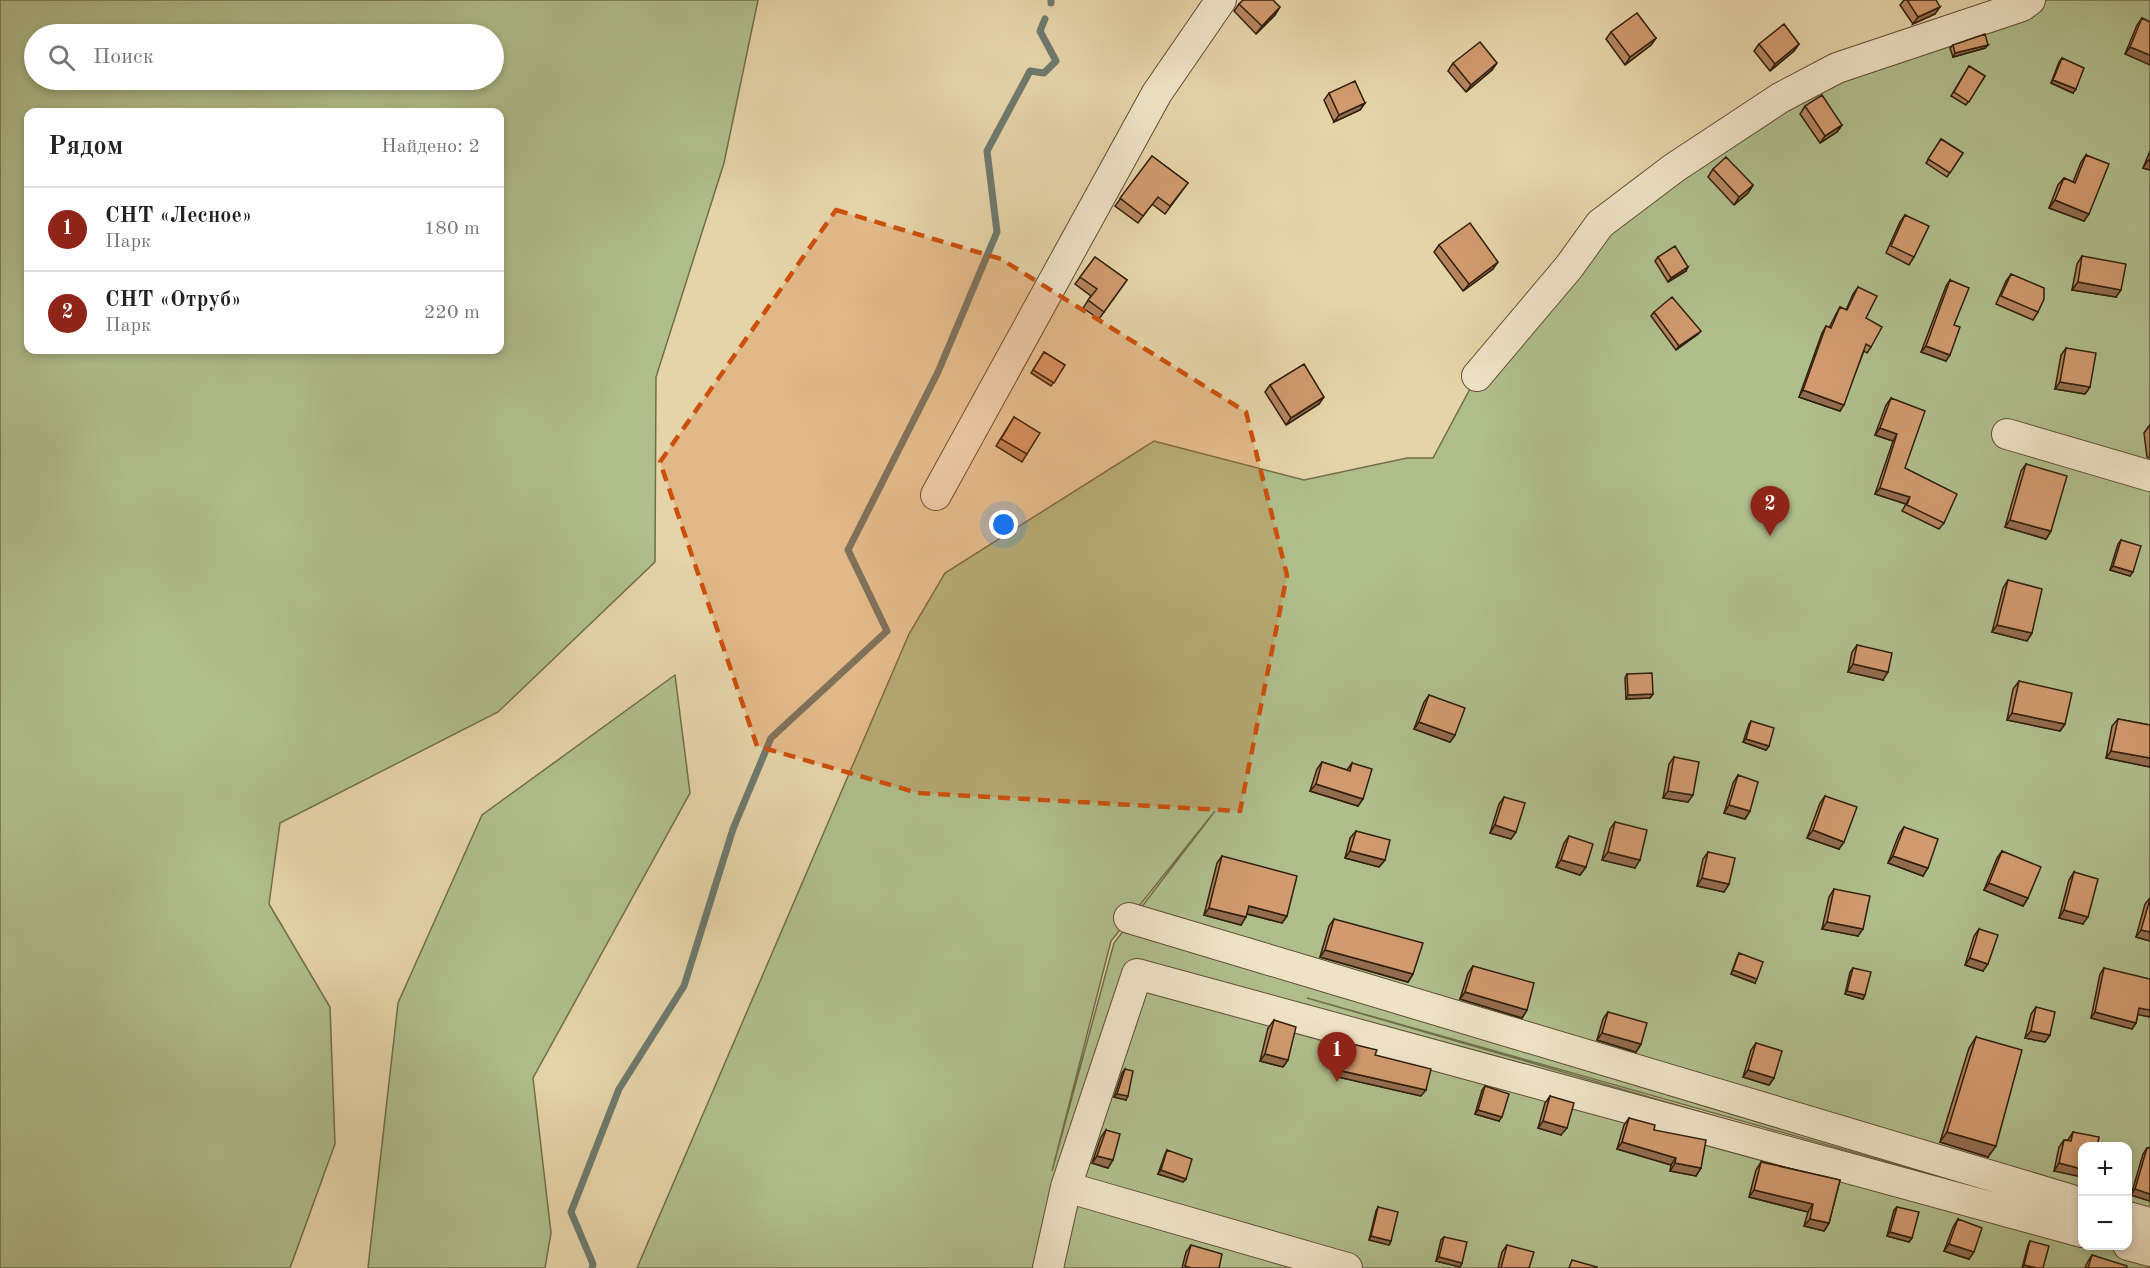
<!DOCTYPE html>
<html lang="ru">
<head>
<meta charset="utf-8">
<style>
  :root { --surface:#fff; --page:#f6f6f6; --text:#222; --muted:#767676; --line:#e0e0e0; --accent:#8f2418 }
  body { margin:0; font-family:"Old Standard TT",serif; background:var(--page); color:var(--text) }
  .controls { position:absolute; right:18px; bottom:18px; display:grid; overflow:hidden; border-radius:12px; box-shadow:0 3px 9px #0003 }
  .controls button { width:54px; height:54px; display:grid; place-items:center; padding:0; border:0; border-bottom:2px solid var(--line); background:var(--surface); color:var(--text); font:30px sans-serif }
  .you { position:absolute; left:1004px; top:525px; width:21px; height:21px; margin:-15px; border:4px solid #fff; border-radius:50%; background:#1a73e8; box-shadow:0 0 0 9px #1a73e833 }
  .badge { display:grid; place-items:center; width:39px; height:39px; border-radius:50%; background:var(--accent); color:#fff; font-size:20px; font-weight:700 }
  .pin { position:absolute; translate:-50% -50px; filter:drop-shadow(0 2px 3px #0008) }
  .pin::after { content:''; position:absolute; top:32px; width:21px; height:18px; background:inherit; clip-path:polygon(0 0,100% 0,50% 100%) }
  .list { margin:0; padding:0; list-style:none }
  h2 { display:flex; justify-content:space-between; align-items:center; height:78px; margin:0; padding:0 24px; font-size:26px }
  h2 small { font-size:20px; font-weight:400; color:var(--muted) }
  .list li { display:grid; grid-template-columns:39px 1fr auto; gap:18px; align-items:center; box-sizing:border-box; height:84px; padding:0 24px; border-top:2px solid var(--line) }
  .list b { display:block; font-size:22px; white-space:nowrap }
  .list p { margin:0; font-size:20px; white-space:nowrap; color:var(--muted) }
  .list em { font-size:20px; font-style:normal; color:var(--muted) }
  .icon { flex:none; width:33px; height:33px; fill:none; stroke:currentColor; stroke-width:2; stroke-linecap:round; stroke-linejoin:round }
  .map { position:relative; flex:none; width:2150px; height:1268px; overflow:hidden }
  .search { position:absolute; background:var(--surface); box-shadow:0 3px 9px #0003; left:24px; top:24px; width:480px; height:66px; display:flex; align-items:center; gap:15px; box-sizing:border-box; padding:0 21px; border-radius:33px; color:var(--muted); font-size:22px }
  .panel { position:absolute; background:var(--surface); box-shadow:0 3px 9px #0003; left:24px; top:108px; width:480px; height:246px; border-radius:12px }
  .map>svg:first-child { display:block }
  .green { fill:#b0be8c; stroke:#706e4c; stroke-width:1.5; fill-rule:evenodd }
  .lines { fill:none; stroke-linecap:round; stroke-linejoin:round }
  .stream { stroke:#6e7a6d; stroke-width:7 }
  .minor-casing { stroke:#5e4c32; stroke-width:32 }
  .minor { stroke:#efe3c7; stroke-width:30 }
  .wall { fill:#b4845f; stroke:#301e0b; stroke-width:1.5 }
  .shaded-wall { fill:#926c4e; stroke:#301e0b; stroke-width:1.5 }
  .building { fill:#d19a6f; stroke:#301e0b; stroke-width:1.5 }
  .marked { fill:#cc500c; fill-opacity:0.2; stroke:#cc500c; stroke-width:4.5; stroke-dasharray:12 8; stroke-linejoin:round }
</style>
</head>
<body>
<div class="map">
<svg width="2150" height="1268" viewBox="0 0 2150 1268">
  <rect width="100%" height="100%" fill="#e6d4a9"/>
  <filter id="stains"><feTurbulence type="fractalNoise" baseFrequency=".00333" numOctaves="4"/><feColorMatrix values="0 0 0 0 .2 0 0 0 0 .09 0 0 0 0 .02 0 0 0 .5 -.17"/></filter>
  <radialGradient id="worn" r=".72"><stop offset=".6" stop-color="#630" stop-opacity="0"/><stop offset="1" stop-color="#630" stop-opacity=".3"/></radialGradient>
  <path class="green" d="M0,0H758L724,163L656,377L655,562L498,712L280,823L269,904L330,1007L335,1144L290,1268H0ZM494,34V80H34V34ZM500,112V350H28V112Z
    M2017,0H2150V1237L2128,1230V1146H2082V1217L1307,998L2082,1222V1246H2128L2150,1242V1268H637L909,634L945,573L1154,441L1304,480L1407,458H1433L1477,376L1569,267L1780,98ZM1215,811L1114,943L1052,1171L1111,941Z
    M675,675L690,793L533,1078L551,1233L545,1268H368L398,1003L482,815Z"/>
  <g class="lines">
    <path class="stream" d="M1051,3V0
      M592,1268L593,1264L571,1212L619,1089L684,986L733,829L771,738L887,631L848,550L938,372L997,232L987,151L1030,71L1044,73L1056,61L1040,31L1045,19"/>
    <g class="minor-casing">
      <path id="minor" d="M1477,376L1569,267L1600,224L1674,168L1780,98L1837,68L2022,6L2030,0
        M2007,434L2150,476
        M936,495L1157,93L1221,0
        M1129,918L2082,1203
        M1066,1187L1347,1268
        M2128,1217L2150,1223
        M2128,1245L2150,1251
        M1048,1268L1066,1187L1137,974L2082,1232"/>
    </g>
    <use href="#minor" class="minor"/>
  </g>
  <path class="wall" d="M1904,0H1936L1935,14L1913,24L1900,5Z
    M1239,4L1275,15L1256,34L1234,11Z
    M2142,18L2150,22L2125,54L2137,25Z
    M1611,32L1656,38L1651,45L1625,65L1606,39Z
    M1759,44H1799L1794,51L1770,71L1754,51Z
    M1953,45H1988L1985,48L1953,57L1950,48Z
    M2062,58L2073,93L2051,83L2059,62Z
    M1453,63L1492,70L1466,92L1448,71Z
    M1969,66L1985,76L1966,105L1951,96Z
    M1329,93L1365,103L1360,110L1334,122L1324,100Z
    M1805,106L1842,125L1837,132L1820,143L1800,114Z
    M1941,139L1963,153L1947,177L1926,163Z
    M2150,151V170L2143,168Z
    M2086,155L2084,221L2049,208L2058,185L2064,178L2073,182L2081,162Z
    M1152,156L1188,183L1165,214L1152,204L1138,223L1115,206Z
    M1713,169L1753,185L1748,193L1734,205L1708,177Z
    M1905,215L1914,257L1909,265L1886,253L1900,222Z
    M1439,245L1493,269L1463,291L1434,252Z
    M2082,256L2116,297L2072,290L2077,264Z
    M1095,257L1127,280L1099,319L1083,308L1091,296L1075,284Z
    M1658,257L1686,271L1668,282L1655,261Z
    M2011,274L2038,312L2033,320L1996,304L2006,281Z
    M1950,280L1954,325L1946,361L1921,352L1946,286Z
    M1858,287L1866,318L1871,347L1867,353L1864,351L1840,411L1799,397L1822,333L1826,326L1829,328L1836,314L1840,307L1846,310L1853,294Z
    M1654,312L1698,334L1676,350L1651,316Z
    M2066,348L2090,387L2085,394L2055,389L2061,355Z
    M1044,352L1065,365L1051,386L1031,373Z
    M1270,385L1319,404L1286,425L1265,392Z
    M1891,398L1905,468L1944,523L1939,529L1902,511L1906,504L1875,494L1893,441L1875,435L1886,405Z
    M1014,417L1027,454L1022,462L996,446Z
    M2150,425V458L2147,457L2144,433L2149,426Z
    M2026,464L2051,531L2046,539L2005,527L2021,471Z
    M2121,540L2130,576L2110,570L2118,544Z
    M2008,580L2032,633L2027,641L1992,632L2003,588Z
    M1857,645L1883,680L1848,672L1852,652Z
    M1627,674L1653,694L1650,698L1626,699L1625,678Z
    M2019,681L2065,724L2060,731L2007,720L2013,689Z
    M1429,695L1455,735L1450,742L1414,729L1424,702Z
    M2118,719L2150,725V767L2106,758L2112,726Z
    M1751,721L1769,746L1766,750L1743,742L1749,724Z
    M1674,757L1688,802L1663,798L1669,764Z
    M1322,762L1347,770L1352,763L1358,806L1310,791L1317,769Z
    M1738,775L1750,811L1745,819L1724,813L1733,783Z
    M1825,796L1839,849L1807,838L1820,803Z
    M1504,797L1516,832L1511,839L1490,833L1499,804Z
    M1615,822L1635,868L1602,860L1610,829Z
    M1904,827L1923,876L1888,863L1899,834Z
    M1356,831L1385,860L1379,867L1345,858L1350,838Z
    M1569,836L1586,867L1580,875L1556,867L1564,843Z
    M2002,851L2028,898L2023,906L1984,890L1997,858Z
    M1708,852L1729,884L1724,892L1697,886L1703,859Z
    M1222,856L1287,916L1282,923L1247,914L1241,925L1204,915L1217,863Z
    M2074,872L2083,924L2059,918L2069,880Z
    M1834,889L1858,936L1822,929L1829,897Z
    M2150,898V941L2136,937L2145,904Z
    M1334,919L1413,974L1408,982L1320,957L1329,926Z
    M1979,929L1983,971L1965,965L1974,936Z
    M1739,953L1755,983L1731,974L1737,957Z
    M1473,966L1527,1010L1522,1018L1460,999L1468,973Z
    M1853,968L1865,995L1863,999L1845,994L1850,972Z
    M2104,968L2150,1017L2138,1014L2136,1023L2132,1029L2091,1018L2100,974Z
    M2036,1007L2050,1035L2045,1042L2025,1038L2031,1014Z
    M1608,1012L1641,1044L1636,1052L1597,1040L1603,1019Z
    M1274,1020L1288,1060L1283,1067L1260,1061L1268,1028Z
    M1976,1037L1988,1157L1940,1142L1969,1048Z
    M1348,1043L1375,1055L1421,1096L1338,1077L1344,1048Z
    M1756,1043L1774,1078L1769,1085L1743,1077L1751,1050Z
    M1125,1069L1126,1100L1114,1097L1122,1073Z
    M1485,1086L1499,1121L1475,1114L1482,1090Z
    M1550,1096L1561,1135L1538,1128L1545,1103Z
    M1629,1118L1654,1130L1701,1168L1696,1176L1670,1171L1671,1165L1617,1149L1624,1125Z
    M1106,1130L1108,1168L1092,1163L1101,1137Z
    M2073,1132L2097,1146L2054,1171L2059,1147L2064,1140H2068Z
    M2147,1148H2150V1201L2131,1195L2143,1154Z
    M1167,1150L1186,1179L1183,1182L1158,1174L1165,1154Z
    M1761,1162L1840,1180L1829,1223L1824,1231L1804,1226L1808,1212L1749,1197L1756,1170Z
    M1378,1207L1391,1241L1389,1245L1369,1240L1376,1211Z
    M1897,1207L1912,1238L1909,1242L1887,1236L1894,1210Z
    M1958,1219L1969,1259L1944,1251L1953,1227Z
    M1444,1237L1462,1263L1460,1267L1436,1261L1441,1240Z
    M2030,1241L2043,1268H2022L2028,1245Z
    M1191,1245L1219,1268H1182L1186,1252Z
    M1507,1245L1529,1268H1498L1502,1252Z
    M2092,1255L2126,1268H2085L2087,1263Z"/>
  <path class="shaded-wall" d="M1280,7L1275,15L1256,34L1262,26Z
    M1940,7L1935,14L1913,24L1918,17Z
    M1656,38L1651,45L1625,65L1630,57Z
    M1799,44L1794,51L1770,71L1775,64Z
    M1988,45L1985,48L1953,57L1955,53Z
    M2130,47L2150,55V65L2125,54Z
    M1497,63L1492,70L1466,92L1471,85Z
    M2053,80L2076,89L2073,93L2051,83Z
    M1365,103L1360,110L1334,122L1339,115Z
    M1842,125L1837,132L1820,143L1825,136Z
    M2148,160L2150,161V170L2143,168Z
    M1753,185L1748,193L1734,205L1739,197Z
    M2055,200L2089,214L2084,221L2049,208Z
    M1498,262L1493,269L1463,291L1469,284Z
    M1688,267L1686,271L1668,282L1671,278Z
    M2078,282L2121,290L2116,297L2072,290Z
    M1701,331L1698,334L1676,350L1679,346Z
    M1926,346L1950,355L1946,361L1921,352Z
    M2060,382L2090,387L2085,394L2055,389Z
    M1803,390L1844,405L1840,411L1799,397Z
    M1324,397L1319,404L1286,425L1291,418Z
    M1880,428L1897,434L1893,441L1875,435Z
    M1880,488L1910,497L1906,504L1875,494Z
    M2010,520L2051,531L2046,539L2005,527Z
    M2113,566L2133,572L2130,576L2110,570Z
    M1997,625L2032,633L2027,641L1992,632Z
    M1853,664L1888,672L1883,680L1848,672Z
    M1653,694L1650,698L1626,699L1628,695Z
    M2012,713L2065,724L2060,731L2007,720Z
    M1419,722L1455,735L1450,742L1414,729Z
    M1746,739L1769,746L1766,750L1743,742Z
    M2111,751L2150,758V767L2106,758Z
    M1316,784L1363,799L1358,806L1310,791Z
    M1668,791L1693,795L1688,802L1663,798Z
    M1729,805L1750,811L1745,819L1724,813Z
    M1495,825L1516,832L1511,839L1490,833Z
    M1813,830L1844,842L1839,849L1807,838Z
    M1350,851L1385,860L1379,867L1345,858Z
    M1608,852L1640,860L1635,868L1602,860Z
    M1893,856L1928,868L1923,876L1888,863Z
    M1561,860L1586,867L1580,875L1556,867Z
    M1702,878L1729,884L1724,892L1697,886Z
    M1989,883L2028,898L2023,906L1984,890Z
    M1249,906L1287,916L1282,923L1244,913Z
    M1209,908L1246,917L1241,925L1204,915Z
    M2064,910L2088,917L2083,924L2059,918Z
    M1827,922L1863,929L1858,936L1822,929Z
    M2141,930L2150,932V941L2136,937Z
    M1325,950L1413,974L1408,982L1320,957Z
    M1970,958L1988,964L1983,971L1965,965Z
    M1733,970L1757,979L1755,983L1731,974Z
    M1847,991L1865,995L1863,999L1845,994Z
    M1465,992L1527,1010L1522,1018L1460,999Z
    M2139,1008L2150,1010V1017L2135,1014Z
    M2095,1012L2136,1023L2132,1029L2091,1018Z
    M2031,1031L2050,1035L2045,1042L2025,1038Z
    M1602,1033L1641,1044L1636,1052L1597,1040Z
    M1265,1054L1288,1060L1283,1067L1260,1061Z
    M1748,1070L1774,1078L1769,1085L1743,1077Z
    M1342,1071L1426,1090L1421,1096L1338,1077Z
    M1117,1094L1128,1096L1126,1100L1114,1097Z
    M1478,1110L1502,1117L1499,1121L1475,1114Z
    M1543,1121L1567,1128L1561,1135L1538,1128Z
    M1947,1132L1996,1146L1988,1157L1940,1142Z
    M1622,1142L1676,1158L1671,1165L1617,1149Z
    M1097,1156L1113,1160L1108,1168L1092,1163Z
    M1675,1163L1701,1168L1696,1176L1670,1171Z
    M2059,1163L2082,1169V1177L2054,1171Z
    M1161,1170L1186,1179L1183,1182L1158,1174Z
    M2135,1189L2150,1194V1201L2131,1195Z
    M1754,1190L1813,1204L1808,1212L1749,1197Z
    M1810,1219L1829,1223L1824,1231L1804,1226Z
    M1890,1232L1912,1238L1909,1242L1887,1236Z
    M1371,1236L1391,1241L1389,1245L1369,1240Z
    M1949,1244L1974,1252L1969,1259L1944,1251Z
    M1439,1257L1462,1263L1460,1267L1436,1261Z
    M2024,1265L2037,1268H2022Z"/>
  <path class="building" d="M1243,0H1273L1280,7L1262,26L1239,4Z
    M1907,0H1936L1940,7L1918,17Z
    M1637,13L1656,38L1630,57L1611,32Z
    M2142,18L2150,22V55L2130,47Z
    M1784,24L1799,44L1775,64L1759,44Z
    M1985,34L1988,45L1955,53L1953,45Z
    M1480,42L1497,63L1471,85L1453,63Z
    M2062,58L2084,68L2076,89L2053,80Z
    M1969,66L1985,76L1969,102L1954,92Z
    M1355,81L1365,103L1339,115L1329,93Z
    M1822,95L1842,125L1825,136L1805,106Z
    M1941,139L1963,153L1950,173L1928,159Z
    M2086,155L2109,164L2089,214L2055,200L2064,178L2075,183Z
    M1152,156L1188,183L1170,206L1158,197L1143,216L1120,198Z
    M1726,157L1753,185L1739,197L1713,169Z
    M1905,215L1929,226L1914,257L1891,246Z
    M1470,223L1498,262L1469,284L1439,245Z
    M1675,246L1688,267L1671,278L1658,257Z
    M2082,256L2126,264L2121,290L2078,282Z
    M1095,257L1127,280L1104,312L1088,300L1097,289L1080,277Z
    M2011,274L2044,288V299L2038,312L2001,296Z
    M1950,280L1969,288L1954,325L1960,327L1950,355L1926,346Z
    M1858,287L1877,296L1866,318L1882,327L1871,347L1866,344L1844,405L1803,390L1826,326L1831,328L1840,307L1847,310Z
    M1672,297L1701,331L1679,346L1654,312Z
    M2066,348L2096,353L2090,387L2060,382Z
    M1044,352L1065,365L1054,383L1033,370Z
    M1304,364L1324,397L1291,418L1270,385Z
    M1891,398L1925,411L1905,468L1957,494L1944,523L1907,505L1910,497L1880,488L1897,434L1880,428Z
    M1014,417L1040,433L1027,454L1001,439Z
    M2026,464L2067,476L2051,531L2010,520Z
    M2121,540L2141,546L2133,572L2113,566Z
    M2008,580L2042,589L2032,633L1997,625Z
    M1857,645L1892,653L1888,672L1853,664Z
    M1652,673L1653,694L1628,695L1627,674Z
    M2019,681L2072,693L2065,724L2012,713Z
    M1429,695L1465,708L1455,735L1419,722Z
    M2118,719L2150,725V758L2111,751Z
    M1751,721L1774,728L1769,746L1746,739Z
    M1674,757L1699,762L1693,795L1668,791Z
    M1322,762L1350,771L1352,763L1372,769L1363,799L1316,784Z
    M1738,775L1758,782L1750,811L1729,805Z
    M1825,796L1857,807L1844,842L1813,830Z
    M1504,797L1525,803L1516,832L1495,825Z
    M1615,822L1647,830L1640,860L1608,852Z
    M1904,827L1938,839L1928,868L1893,856Z
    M1356,831L1390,840L1385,860L1350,851Z
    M1569,836L1593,844L1586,867L1561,860Z
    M2002,851L2041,867L2028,898L1989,883Z
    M1708,852L1735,858L1729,884L1702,878Z
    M1222,856L1297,876L1287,916L1249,906L1246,917L1209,908Z
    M2074,872L2098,879L2088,917L2064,910Z
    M1834,889L1870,896L1863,929L1827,922Z
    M2150,899V932L2141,930Z
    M1334,919L1423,943L1413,974L1325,950Z
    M1979,929L1998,935L1988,964L1970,958Z
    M1739,953L1763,962L1757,979L1733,970Z
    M1473,966L1534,983L1527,1010L1465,992Z
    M1853,968L1871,972L1865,995L1847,991Z
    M2104,968L2150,979V1010L2139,1008L2136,1023L2095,1012Z
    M2036,1007L2055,1012L2050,1035L2031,1031Z
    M1608,1012L1647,1023L1641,1044L1602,1033Z
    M1274,1020L1296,1027L1288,1060L1265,1054Z
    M1976,1037L2022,1050L1996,1146L1947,1132Z
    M1348,1043L1377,1050L1375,1055L1431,1069L1426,1090L1342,1071Z
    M1756,1043L1782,1051L1774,1078L1748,1070Z
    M1125,1069L1133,1071L1128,1096L1117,1094Z
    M1485,1086L1509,1094L1502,1117L1478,1110Z
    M1550,1096L1574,1103L1567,1128L1543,1121Z
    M1629,1118L1655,1125L1654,1130L1706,1140L1701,1168L1675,1163L1676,1158L1622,1142Z
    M1106,1130L1120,1134L1113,1160L1097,1156Z
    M2073,1132L2099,1137L2097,1146H2082V1169L2059,1163L2064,1140L2071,1141Z
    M2147,1148H2150V1194L2135,1189Z
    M1167,1150L1192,1159L1186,1179L1161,1170Z
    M1761,1162L1840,1180L1829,1223L1810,1219L1813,1204L1754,1190Z
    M1378,1207L1398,1212L1391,1241L1371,1236Z
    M1897,1207L1919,1212L1912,1238L1890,1232Z
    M1958,1219L1982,1228L1974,1252L1949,1244Z
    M1444,1237L1467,1242L1462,1263L1439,1257Z
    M2030,1241L2049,1246L2043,1268H2037L2024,1265Z
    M1191,1245L1222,1254L1219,1268H1191L1185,1266Z
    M1507,1245L1534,1252L1529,1268H1501Z
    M2092,1255L2127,1266L2126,1268H2088Z
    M1572,1260L1597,1267V1268H1569Z"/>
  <path class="marked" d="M836,210L1001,259L1246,412L1287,575L1240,811L918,793L757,746L660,462Z"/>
  <rect width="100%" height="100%" filter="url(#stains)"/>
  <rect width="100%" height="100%" fill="url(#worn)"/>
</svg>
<div class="controls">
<button>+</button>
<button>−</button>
</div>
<div class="you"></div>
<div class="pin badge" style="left:1337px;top:1082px">1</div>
<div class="pin badge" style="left:1770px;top:536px">2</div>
<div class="search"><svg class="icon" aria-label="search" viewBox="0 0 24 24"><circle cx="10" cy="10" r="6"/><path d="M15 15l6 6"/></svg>Поиск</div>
<section class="panel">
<h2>Рядом<small>Найдено: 2</small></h2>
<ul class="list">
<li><span class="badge">1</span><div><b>СНТ «Лесное»</b><p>Парк</p></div><em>180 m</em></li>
<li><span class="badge">2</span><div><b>СНТ «Отруб»</b><p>Парк</p></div><em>220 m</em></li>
</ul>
</section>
</div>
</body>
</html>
